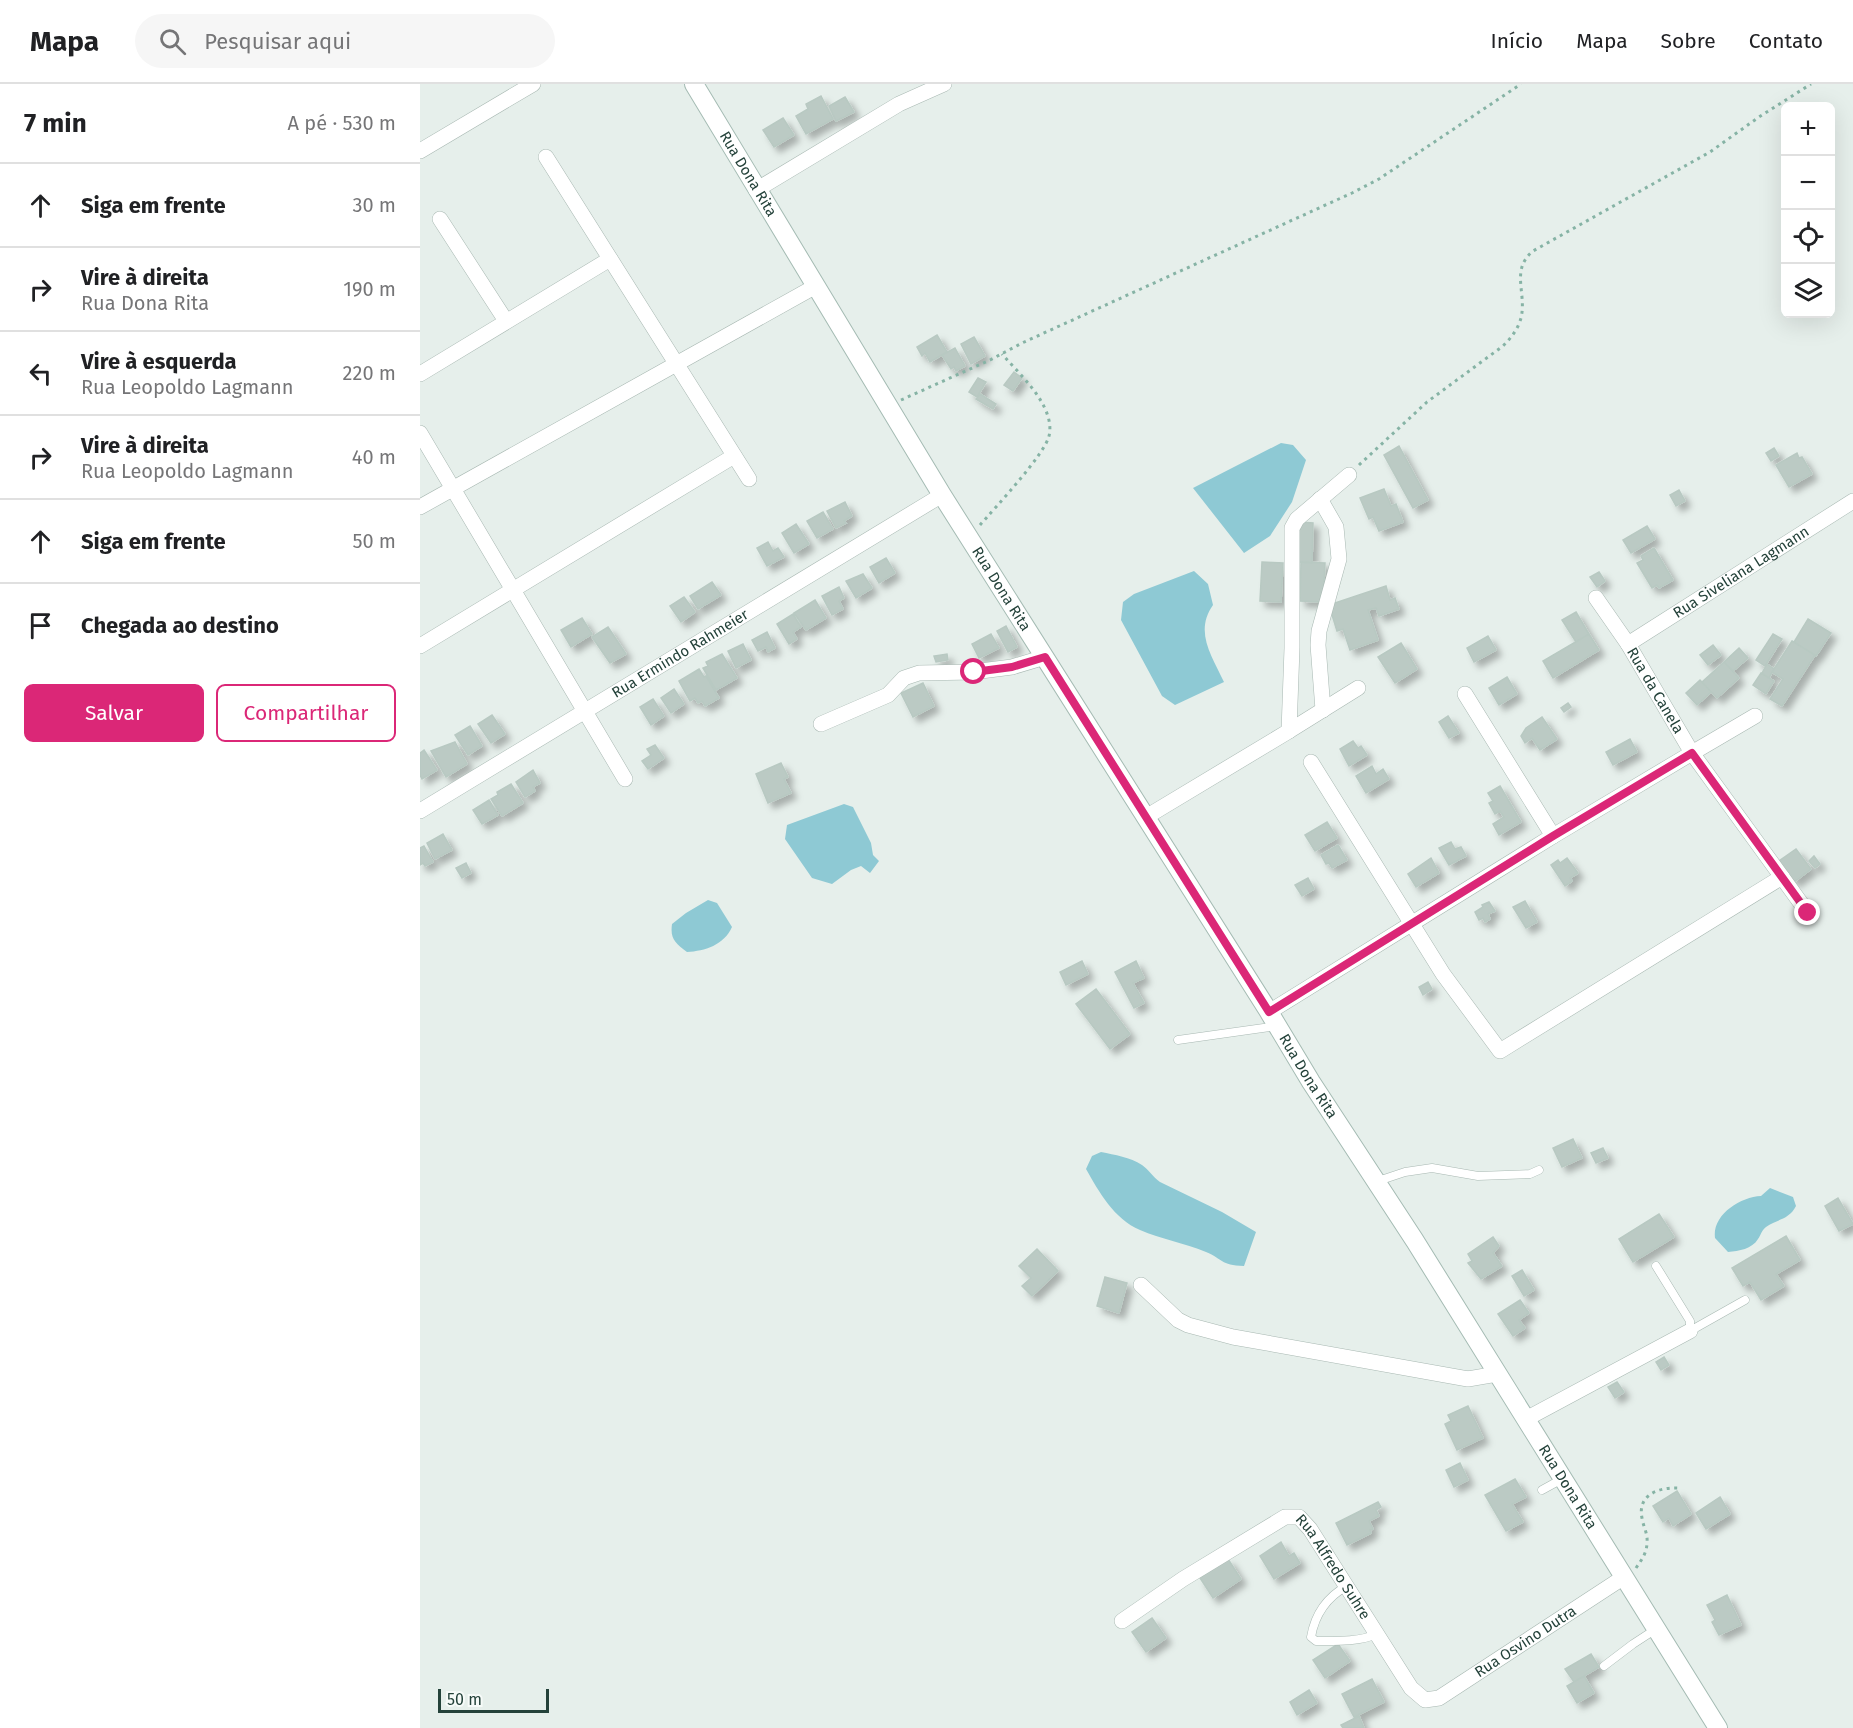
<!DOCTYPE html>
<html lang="pt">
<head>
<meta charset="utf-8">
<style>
  :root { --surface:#fff; --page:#f6f6f6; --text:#202124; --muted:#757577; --line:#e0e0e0; --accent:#db2777 }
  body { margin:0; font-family:"Fira Sans",sans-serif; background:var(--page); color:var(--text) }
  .controls { position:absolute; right:18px; top:18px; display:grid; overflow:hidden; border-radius:9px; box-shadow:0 6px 24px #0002 }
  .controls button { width:54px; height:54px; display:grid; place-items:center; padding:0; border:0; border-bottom:2px solid var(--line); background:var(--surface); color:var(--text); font:30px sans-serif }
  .scale { position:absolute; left:18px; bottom:15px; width:111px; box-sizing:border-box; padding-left:6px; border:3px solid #24423a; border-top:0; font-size:16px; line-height:21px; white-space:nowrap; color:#24423a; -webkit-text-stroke:4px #f7fbf9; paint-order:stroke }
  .stop { position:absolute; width:18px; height:18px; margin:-14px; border:4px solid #db2777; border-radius:50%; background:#fff }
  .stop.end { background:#db2777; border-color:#fff; box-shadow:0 2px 6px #0008 }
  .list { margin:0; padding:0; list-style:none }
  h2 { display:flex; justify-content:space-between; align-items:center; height:78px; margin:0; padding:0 24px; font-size:26px }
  h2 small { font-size:20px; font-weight:400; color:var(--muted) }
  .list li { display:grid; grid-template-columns:39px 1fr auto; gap:18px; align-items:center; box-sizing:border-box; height:84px; padding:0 24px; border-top:2px solid var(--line) }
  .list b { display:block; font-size:22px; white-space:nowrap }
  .list p { margin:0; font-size:20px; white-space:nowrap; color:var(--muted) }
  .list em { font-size:20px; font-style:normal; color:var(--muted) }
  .actions { display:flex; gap:12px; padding:18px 24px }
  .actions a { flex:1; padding:14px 0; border:2px solid var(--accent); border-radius:9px; text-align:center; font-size:21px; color:var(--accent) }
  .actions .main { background:var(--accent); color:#fff }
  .icon { flex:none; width:33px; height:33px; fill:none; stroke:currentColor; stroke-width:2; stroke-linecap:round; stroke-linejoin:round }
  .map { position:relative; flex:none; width:1433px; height:1644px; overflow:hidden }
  header { display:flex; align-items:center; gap:36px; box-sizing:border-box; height:84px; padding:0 30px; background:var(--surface); border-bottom:2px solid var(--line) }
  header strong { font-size:28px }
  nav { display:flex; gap:33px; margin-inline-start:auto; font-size:21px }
  .search { width:420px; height:54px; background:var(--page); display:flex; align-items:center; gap:15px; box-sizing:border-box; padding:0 21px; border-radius:33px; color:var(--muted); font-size:22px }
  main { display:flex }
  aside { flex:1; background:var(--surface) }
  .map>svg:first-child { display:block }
  .water { fill:#8ec9d4 }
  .building { fill:#bbcac4; stroke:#b8c9c2; stroke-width:1.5; filter:url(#shadow) }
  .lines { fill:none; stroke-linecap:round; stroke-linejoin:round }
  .service-casing { stroke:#a8b8b2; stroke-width:9 }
  .minor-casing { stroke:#a8b8b2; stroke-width:16 }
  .secondary-casing { stroke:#a4bbb3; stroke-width:20 }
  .path { stroke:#86b3a5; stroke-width:3; stroke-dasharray:3 4.5; stroke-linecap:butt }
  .service { stroke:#fff; stroke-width:8 }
  .minor { stroke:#fff; stroke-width:15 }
  .secondary { stroke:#fff; stroke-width:18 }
  .route { stroke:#db2777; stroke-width:8 }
  .labels { text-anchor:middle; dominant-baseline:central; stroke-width:5; stroke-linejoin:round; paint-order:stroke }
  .street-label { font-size:15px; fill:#24423a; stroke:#f7fbf9 }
</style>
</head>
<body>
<header>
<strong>Mapa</strong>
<div class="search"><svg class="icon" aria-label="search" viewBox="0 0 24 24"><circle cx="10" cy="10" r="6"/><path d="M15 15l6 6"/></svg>Pesquisar aqui</div>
<nav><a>Início</a><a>Mapa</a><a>Sobre</a><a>Contato</a></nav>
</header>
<main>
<aside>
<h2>7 min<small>A pé · 530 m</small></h2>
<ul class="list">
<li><svg class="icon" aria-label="ahead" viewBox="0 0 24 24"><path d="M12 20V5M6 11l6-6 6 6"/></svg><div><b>Siga em frente</b></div><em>30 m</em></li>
<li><svg class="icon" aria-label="right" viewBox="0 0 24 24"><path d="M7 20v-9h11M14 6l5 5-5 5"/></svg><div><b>Vire à direita</b><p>Rua Dona Rita</p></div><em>190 m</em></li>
<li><svg class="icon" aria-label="left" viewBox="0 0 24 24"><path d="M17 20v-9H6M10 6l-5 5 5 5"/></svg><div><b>Vire à esquerda</b><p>Rua Leopoldo Lagmann</p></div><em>220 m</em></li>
<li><svg class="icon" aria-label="right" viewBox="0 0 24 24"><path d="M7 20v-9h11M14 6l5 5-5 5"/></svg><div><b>Vire à direita</b><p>Rua Leopoldo Lagmann</p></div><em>40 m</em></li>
<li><svg class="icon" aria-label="ahead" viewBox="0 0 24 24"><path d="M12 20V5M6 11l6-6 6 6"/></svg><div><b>Siga em frente</b></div><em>50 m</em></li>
<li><svg class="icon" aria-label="arrive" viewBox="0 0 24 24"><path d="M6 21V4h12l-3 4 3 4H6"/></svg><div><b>Chegada ao destino</b></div></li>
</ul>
<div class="actions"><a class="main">Salvar</a><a>Compartilhar</a></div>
</aside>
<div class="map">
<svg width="1433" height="1644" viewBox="0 0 1433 1644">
  <defs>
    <filter id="shadow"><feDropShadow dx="5.5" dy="5.5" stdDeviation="3" flood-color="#0004"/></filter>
  </defs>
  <rect width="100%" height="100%" fill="#e6efeb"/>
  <path class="water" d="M861,359L873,361L886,376L872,418L850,452L824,469L773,404Z
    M774,487L788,500L793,521C774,548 792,572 804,598L755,621L742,612L701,536L703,518L714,510Z
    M424,720L433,723L451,759L453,771L459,777L450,789L441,782L431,786L412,800L392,794L365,755L367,741Z
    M288,816L297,819L312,843C304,861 285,867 267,868C255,859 250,855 252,840L266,829Z
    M681,1068C695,1071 710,1073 722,1081C729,1086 733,1093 740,1098L802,1128L836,1148L824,1182C800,1181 803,1175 786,1168C764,1159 741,1155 720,1146C694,1135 679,1108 666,1085L672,1072Z
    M1350,1104L1373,1113L1376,1122C1369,1136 1357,1135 1346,1143C1341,1147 1341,1151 1338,1155C1332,1165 1319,1167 1308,1168L1295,1154C1292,1131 1320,1113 1341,1112Z"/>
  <path class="building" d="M401,12L413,35L386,50L376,32L388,25L386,20Z
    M425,13L434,28L416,37L409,22Z
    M363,34L374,51L354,63L343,46Z
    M517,251L527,268L510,278L505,269L502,272L497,263Z
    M554,253L565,272L551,280L541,260Z
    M535,264L545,282L536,287L534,283L531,285L522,271Z
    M594,288L602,294L593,307L584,301Z
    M558,294L566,298L557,313L549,308Z
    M560,310L576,320L573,325L556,315Z
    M979,362L1008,416L993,424L964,371Z
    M1354,364L1359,372L1351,377L1346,369Z
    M1377,369L1379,374L1382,373L1392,390L1369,403L1356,381Z
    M964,405L971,422L976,420L983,438L959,447L953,433L949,435L940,414Z
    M1259,406L1265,417L1256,422L1250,411Z
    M425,418L432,432L424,437L426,439L416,444L407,427Z
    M403,428L413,445L397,454L387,437Z
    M879,438L893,439L892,479L877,478Z
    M376,440L389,460L374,469L362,449Z
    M1227,442L1235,455L1211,469L1203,456Z
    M348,458L353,467L358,464L364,473L347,482L337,464Z
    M1234,464L1253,496L1239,504L1237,501L1232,504L1217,479L1223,476L1221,472Z
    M466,474L475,489L459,499L450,483Z
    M842,478L863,479L861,518L840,517Z
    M881,478L905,479L903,518L880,517Z
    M1179,488L1185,497L1177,503L1170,493Z
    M443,490L452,504L436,514L426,497Z
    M292,498L301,511L278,525L270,512Z
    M966,502L970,516L975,514L979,525L959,532L956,524L948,526L958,556L930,566L923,545L917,547L909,521Z
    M419,503L424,514L419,517L423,525L412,531L402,512Z
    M264,513L275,528L261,538L250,522Z
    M395,516L406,534L386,546L374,529Z
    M1156,528L1169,550L1156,558L1142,536Z
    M373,530L381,543L373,548L377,555L369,560L357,540Z
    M162,534L172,550L151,563L141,546Z
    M1388,535L1411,549L1396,572L1374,558Z
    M586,542L597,563L588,568L577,547Z
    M188,543L206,570L190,579L172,553Z
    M347,548L355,564L348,568L346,563L338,567L332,556Z
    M571,550L579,564L559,574L552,560Z
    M1169,550L1179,566L1133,594L1123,577Z
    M1353,550L1362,555L1345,582L1336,576Z
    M1068,552L1076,566L1054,578L1047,564Z
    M1372,557L1395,571L1362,622L1350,615L1363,595L1352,588Z
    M981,559L997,585L975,599L958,573Z
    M323,560L331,576L316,584L308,567Z
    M1293,561L1301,571L1288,581L1280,571Z
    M1319,564L1328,574L1313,587L1304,578Z
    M302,570L317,594L296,606L283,584L288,582L286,578Z
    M527,570L528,576L516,578L514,572Z
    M1304,578L1319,594L1297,614L1282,598Z
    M1347,580L1354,585L1349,594L1342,589Z
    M279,585L284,593L286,592L299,614L285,622L282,617L278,619L275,614L270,617L259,597Z
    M1341,589L1354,597L1346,610L1333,601Z
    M1087,593L1097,610L1079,621L1069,604Z
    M1280,596L1291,608L1277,621L1266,609Z
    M503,599L514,622L493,633L481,609Z
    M254,605L264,620L251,629L241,614Z
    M233,615L244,632L231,641L220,623Z
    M1148,619L1151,623L1144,628L1141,624Z
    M72,631L85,650L71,659L58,640Z
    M1028,632L1039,649L1029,654L1019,638Z
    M1122,633L1137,655L1120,666L1112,654L1105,659L1101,652L1106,644Z
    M50,642L62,662L48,671L35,651Z
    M1210,655L1217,668L1193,681L1186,668Z
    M933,657L938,664L941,662L947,671L929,682L920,665Z
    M35,658L47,680L26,693L11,667Z
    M235,661L244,674L228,685L222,677L231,671L227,665Z
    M4,666L17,686L2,695L0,691V669Z
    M361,679L368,693L364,695L371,709L348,719L336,690Z
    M952,682L956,690L963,685L969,695L946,709L936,692Z
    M113,686L120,699L113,703L115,707L105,713L96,698Z
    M91,700L103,719L82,732L71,715L78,711L77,708Z
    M1080,702L1101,738L1079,751L1073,740L1084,733L1080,727L1075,730L1069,719L1073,717L1068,709Z
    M69,716L78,731L62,740L53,726Z
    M907,738L917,754L895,767L885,751Z
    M23,750L32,766L15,775L7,759Z
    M1031,758L1035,765L1041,763L1046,772L1029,781L1019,764Z
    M918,761L927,776L912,784L909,779L906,780L901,771Z
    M4,762L13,778L5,782L3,779L0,781V764Z
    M1376,765L1391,785L1374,798L1359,777Z
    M1394,772L1400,780L1395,784L1389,777Z
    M1011,774L1019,789L996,803L988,790Z
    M1147,774L1158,789L1150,794L1152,797L1145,802L1131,781L1138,776L1140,779Z
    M46,779L51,789L42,794L36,784Z
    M888,794L894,805L882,812L875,801Z
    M1105,817L1117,838L1106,844L1093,823Z
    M1069,818L1075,827L1068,830L1070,835L1065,838L1063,834L1059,836L1055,828L1063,823L1062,821Z
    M662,877L668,890L646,901L640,888Z
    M716,877L724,894L713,899L724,919L714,924L695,888Z
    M1008,898L1012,905L1003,911L999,903Z
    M676,905L710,950L690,965L656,920Z
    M1153,1055L1162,1074L1142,1083L1133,1064Z
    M1183,1064L1188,1074L1176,1079L1171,1069Z
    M1418,1114L1433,1140L1419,1147L1405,1122Z
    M1239,1130L1254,1153L1213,1178L1199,1155Z
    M1366,1152L1380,1176L1356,1190L1364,1202L1341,1216L1330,1198L1323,1202L1312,1184Z
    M1073,1153L1079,1162L1073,1169L1082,1182L1061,1195L1048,1179L1052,1177L1048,1170Z
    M617,1165L638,1187L612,1212L602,1202L611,1194L599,1182Z
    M1102,1186L1114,1206L1104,1212L1092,1192Z
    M685,1193L707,1199L699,1229L677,1222Z
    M1100,1216L1109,1229L1099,1236L1105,1244L1093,1252L1078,1230Z
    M1244,1273L1249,1281L1241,1286L1236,1278Z
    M1197,1298L1204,1308L1195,1314L1188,1303Z
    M1048,1322L1063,1354L1037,1366L1025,1340L1031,1337L1028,1331Z
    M1040,1379L1048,1396L1034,1403L1026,1386Z
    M1095,1395L1106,1413L1092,1420L1103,1438L1086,1447L1065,1411Z
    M1257,1407L1271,1430L1253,1442L1249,1434L1243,1438L1233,1422Z
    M1300,1413L1310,1430L1286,1445L1276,1429Z
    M958,1418L961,1423L956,1426L959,1432L949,1437L953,1445L950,1446L951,1449L927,1461L916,1439Z
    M861,1458L869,1472L874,1469L880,1479L854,1495L840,1472Z
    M808,1475L821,1495L793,1514L780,1494Z
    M1307,1511L1321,1541L1299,1551L1292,1538L1295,1536L1287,1521Z
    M732,1534L746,1554L726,1568L712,1548Z
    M918,1560L930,1577L905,1594L893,1576Z
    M1171,1570L1179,1583L1154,1598L1145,1585Z
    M1164,1592L1174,1609L1157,1619L1147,1602Z
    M952,1595L964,1618L934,1633L922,1610Z
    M889,1606L897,1619L877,1631L870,1618Z
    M939,1632L944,1644H923L921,1641Z"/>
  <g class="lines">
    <g class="service-casing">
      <path id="service" d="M758,956L857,942
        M958,1097L985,1088L1012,1084L1058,1092L1110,1090L1119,1086
        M1236,1182L1270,1237V1247L1325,1216
        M1122,1406L1142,1395
        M927,1502C907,1513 895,1530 891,1553L896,1557C915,1557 939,1558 957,1550
        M1184,1582L1213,1560L1236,1545"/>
    </g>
    <g class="minor-casing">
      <g id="minor">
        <path d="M0,67L113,0"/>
        <path d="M126,73L329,395"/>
        <path d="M336,106L479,20L524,0"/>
        <path d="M20,135L86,237"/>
        <path d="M0,290L190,175"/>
        <path d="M0,349L205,695"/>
        <path d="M900,415L916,443L919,475L899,547L898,561L903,626"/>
        <path d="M0,423L396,202"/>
        <path id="s1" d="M1176,514L1208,560L1272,669L1335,632"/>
        <path id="s2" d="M1208,560L1433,417"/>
        <path d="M0,562L314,372"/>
        <path d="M1045,610L1133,752"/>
        <path d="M401,640L468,611L484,594L499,589L553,588L592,583L625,573"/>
        <path d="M869,647L938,604"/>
        <path d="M891,678L1023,890L1080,967L1362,793"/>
        <path id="s3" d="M0,727L522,411"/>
        <path d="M726,733L869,647L872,564V444L877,435L929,391"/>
        <path d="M849,928L1133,752L1272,669L1388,829"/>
        <path d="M721,1201L758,1236L768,1241L813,1253L1048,1295L1077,1290"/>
        <path d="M1106,1335L1270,1247"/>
        <path id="s4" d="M702,1537L763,1495L865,1433H879L890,1445L991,1604L1005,1616L1019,1614L1204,1493"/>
      </g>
    </g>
    <g class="secondary-casing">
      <g id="secondary">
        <path id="s5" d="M274,0L522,411L849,928L891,998L995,1157L1298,1644"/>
      </g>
    </g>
    <path class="path" d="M481,316L570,276L602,259L932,109L959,95L1101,0
      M939,381L1007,318L1083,262C1091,254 1098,245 1101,234C1107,209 1090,186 1113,167L1290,68L1339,33L1391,0
      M560,441C575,424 625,370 629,352C632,340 627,327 621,317C611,300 595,285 582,270
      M1216,1484C1222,1475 1227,1469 1227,1458C1228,1450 1223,1442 1222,1434C1217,1410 1240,1403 1259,1404"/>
    <use href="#service" class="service"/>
    <use href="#minor" class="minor"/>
    <use href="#secondary" class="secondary"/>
  </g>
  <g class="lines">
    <path class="route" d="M554,588L592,583L625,573L849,928L1133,752L1272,669L1388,829"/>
  </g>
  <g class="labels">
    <g class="street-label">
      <text stroke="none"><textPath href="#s5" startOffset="105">Rua Dona Rita</textPath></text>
      <text stroke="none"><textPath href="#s2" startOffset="134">Rua Siveliana Lagmann</textPath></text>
      <text stroke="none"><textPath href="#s5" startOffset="591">Rua Dona Rita</textPath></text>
      <text stroke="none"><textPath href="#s3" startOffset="304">Rua Ermindo Rahmeier</textPath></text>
      <text stroke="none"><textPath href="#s1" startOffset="110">Rua da Canela</textPath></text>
      <text stroke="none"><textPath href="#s5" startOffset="1167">Rua Dona Rita</textPath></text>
      <text stroke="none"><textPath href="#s5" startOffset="1653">Rua Dona Rita</textPath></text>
      <text stroke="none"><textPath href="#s4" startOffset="268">Rua Alfredo Suhre</textPath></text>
      <text stroke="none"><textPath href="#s4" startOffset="548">Rua Osvino Dutra</textPath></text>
    </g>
  </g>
</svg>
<div class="controls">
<button>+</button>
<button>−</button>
<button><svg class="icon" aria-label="locate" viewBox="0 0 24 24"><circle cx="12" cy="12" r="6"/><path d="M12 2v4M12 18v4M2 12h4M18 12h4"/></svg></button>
<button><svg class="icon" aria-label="layers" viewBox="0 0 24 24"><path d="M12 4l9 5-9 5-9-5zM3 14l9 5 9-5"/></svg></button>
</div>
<div class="scale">50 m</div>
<div class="stop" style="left:554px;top:588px"></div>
<div class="stop end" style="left:1388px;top:829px"></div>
</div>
</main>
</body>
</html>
